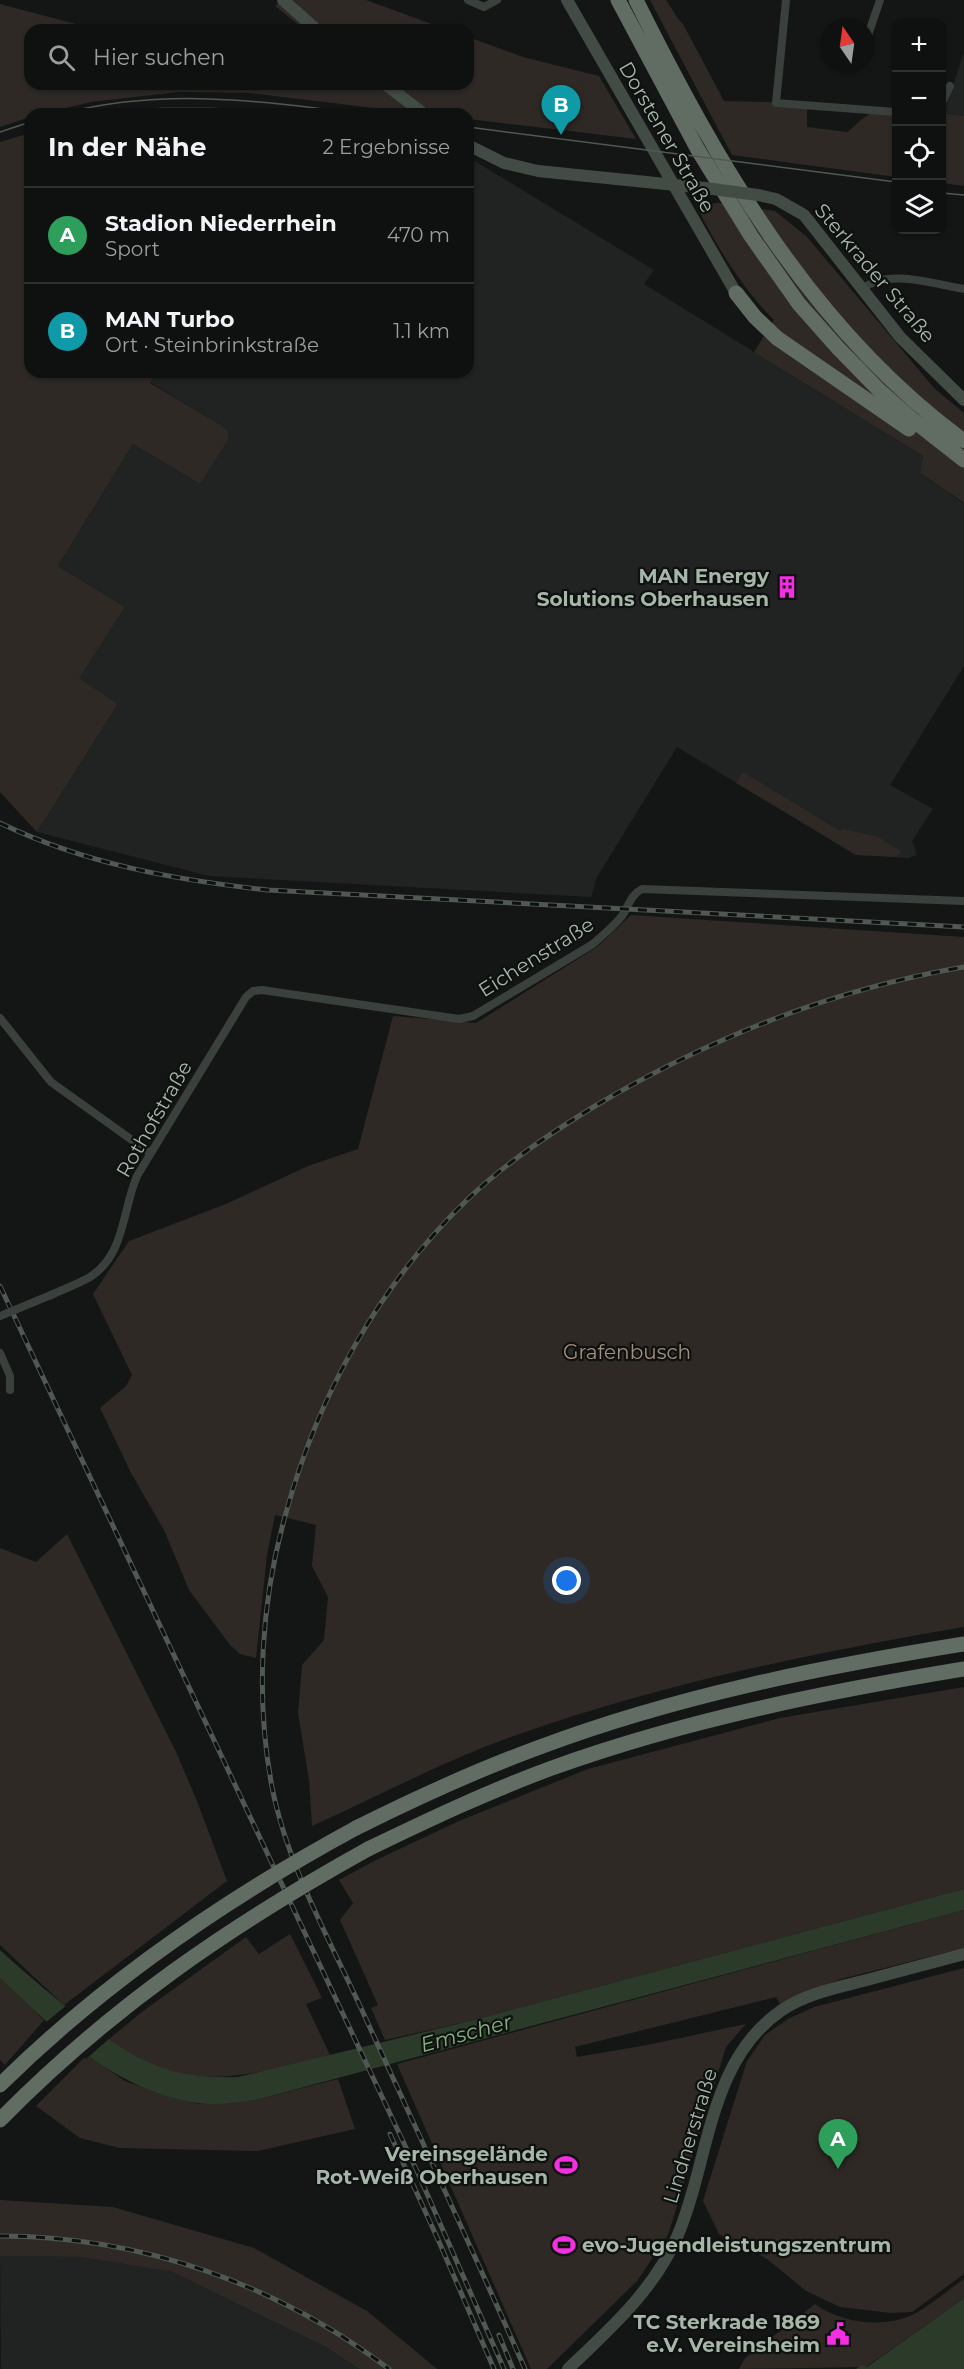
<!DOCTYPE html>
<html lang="de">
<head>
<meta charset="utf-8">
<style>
  :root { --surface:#0f1010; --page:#1d1e1e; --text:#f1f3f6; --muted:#9b9d9f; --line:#2f3030; --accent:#b45309 }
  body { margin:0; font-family:Montserrat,sans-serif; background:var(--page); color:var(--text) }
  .controls { position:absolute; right:18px; top:18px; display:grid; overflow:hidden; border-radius:12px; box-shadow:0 2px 4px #0004 }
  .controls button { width:54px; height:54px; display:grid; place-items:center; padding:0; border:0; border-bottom:2px solid var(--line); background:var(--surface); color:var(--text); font:30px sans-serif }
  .compass { position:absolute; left:820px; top:18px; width:54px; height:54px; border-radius:50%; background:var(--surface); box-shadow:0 2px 4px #0004; rotate:347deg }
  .you { position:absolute; left:567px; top:1581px; width:21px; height:21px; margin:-15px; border:4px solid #fff; border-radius:50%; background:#1a73e8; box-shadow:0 0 0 9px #1a73e833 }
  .badge { display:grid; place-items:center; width:39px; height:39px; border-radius:50%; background:var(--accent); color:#fff; font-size:20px; font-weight:700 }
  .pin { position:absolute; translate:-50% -50px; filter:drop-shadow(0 2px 3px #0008) }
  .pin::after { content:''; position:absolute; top:32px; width:21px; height:18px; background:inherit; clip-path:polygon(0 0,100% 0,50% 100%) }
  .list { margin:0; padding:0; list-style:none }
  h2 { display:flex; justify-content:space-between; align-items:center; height:78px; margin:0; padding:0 24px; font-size:26px }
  h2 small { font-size:20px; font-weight:400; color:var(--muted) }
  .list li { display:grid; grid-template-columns:39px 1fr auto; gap:18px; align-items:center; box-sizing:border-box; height:96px; padding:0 24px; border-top:2px solid var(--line) }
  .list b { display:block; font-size:22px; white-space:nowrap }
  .list p { margin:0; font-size:20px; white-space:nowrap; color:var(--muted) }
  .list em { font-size:20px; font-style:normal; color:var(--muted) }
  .icon { flex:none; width:33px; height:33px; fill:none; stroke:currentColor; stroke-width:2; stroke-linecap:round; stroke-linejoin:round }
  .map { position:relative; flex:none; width:964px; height:2369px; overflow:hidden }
  .search { position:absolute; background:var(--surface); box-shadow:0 2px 4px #0004; left:24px; top:24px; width:450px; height:66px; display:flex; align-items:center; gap:15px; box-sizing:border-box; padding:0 21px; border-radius:18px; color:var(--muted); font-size:22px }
  .panel { position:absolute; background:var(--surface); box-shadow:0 2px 4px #0004; left:24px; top:108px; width:450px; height:270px; border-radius:18px }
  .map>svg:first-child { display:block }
  .built { fill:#202322 }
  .green { fill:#2e2924 }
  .water { fill:#2c3a2a }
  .pier { fill:#141615 }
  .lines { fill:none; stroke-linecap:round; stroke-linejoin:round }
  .street { stroke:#3a403c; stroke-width:8 }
  .secondary { stroke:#434b45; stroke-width:12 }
  .highway { stroke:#616c63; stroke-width:15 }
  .tram { stroke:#505852; stroke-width:1.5 }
  .rail-casing { stroke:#505852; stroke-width:5 }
  .rail { stroke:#0f1110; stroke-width:3; stroke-dasharray:9; stroke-linecap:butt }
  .street-bridge { stroke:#3a403c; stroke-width:8 }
  .secondary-bridge { stroke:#434b45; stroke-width:12 }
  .highway-bridge { stroke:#616c63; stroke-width:15 }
  .labels { text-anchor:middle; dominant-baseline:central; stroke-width:4.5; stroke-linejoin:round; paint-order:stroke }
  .street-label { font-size:20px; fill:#a6b7a8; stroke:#0f1110 }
  .poi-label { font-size:20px; font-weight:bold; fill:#a6b7a8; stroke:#0f1110; text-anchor:end }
  .park-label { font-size:20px; fill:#a28f7d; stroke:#0f1110 }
  .water-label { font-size:21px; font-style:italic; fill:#82b27c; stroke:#0f1110 }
</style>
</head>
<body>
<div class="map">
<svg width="964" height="2369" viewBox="0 0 964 2369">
  <rect width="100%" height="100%" fill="#141615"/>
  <path class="built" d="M964,53V116L944,113L961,61Z
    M468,157L654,270L644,284L923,456L920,473L964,504V666L890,785L933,809L912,841L917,855L909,858L856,855L677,747L597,877L591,897L209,876L37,832L118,704L78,678L125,607L58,566L133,444L200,484L221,425L150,382L156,372H468Z
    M0,2256L81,2257L172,2272L326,2347L359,2369H1Z"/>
  <path class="green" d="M283,0H366L448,30H305L275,6Z
    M650,0H666L679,20L683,24L724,101L807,103V127L848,132C863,118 875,106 896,108V177L732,155Z
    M0,4L99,30H30V84H468V37L523,57L599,76L636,139L468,119V114H423L250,93L179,92L91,102L41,114H30V117L0,127Z
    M162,107H211L277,114H110Z
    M942,113L964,116V186L942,183Z
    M30,133V372H156L150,383L221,425L227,430L229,438L200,484L133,444L58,566L125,607L79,678L118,704L37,832L0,792V142Z
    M720,203L775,211L807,237L934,388L964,413V503L920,473L923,456L754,352L774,320C743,289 721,253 701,215L700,210L707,204Z
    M743,772L840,831L843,829L878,837L901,851L897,857L856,855L736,783Z
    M631,915L964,937V1627C811,1653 657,1685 511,1737C442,1762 378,1796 312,1826L309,1780L298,1713L302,1665L324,1640L328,1597L312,1566L316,1525L275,1515L267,1555L256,1658L240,1654L230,1645L189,1590L164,1530L131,1473L100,1408L126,1386L132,1375L93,1294L129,1241L226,1204L308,1166L358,1149L393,1016L476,1023L597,947Z
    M67,1534L176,1752L197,1801L227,1881L64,2005L0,1945V1548L36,1562Z
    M964,1687V1889L470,2021L385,2040L371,2008L378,2005L340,1920L353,1903L339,1880L374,1861L459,1821L588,1769L780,1718Z
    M964,1910V1948L841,1979L780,2004L776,1997L575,2047L577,2057L647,2045L746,2024L726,2047L668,2235L637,2281L547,2369H531L397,2064Z
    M290,1934L322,1998L306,2004L330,2055C250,2076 181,2097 108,2040L143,2011L246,1937L259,1954Z
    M964,1968V2274L912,2312L891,2313L840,2307L806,2291L767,2259L742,2244L727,2240L719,2234L703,2201L747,2061L765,2035L788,2019L814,2007Z
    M0,1978L44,2020L5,2065L0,2060Z
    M87,2055L125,2081L171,2097L199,2104L256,2100L338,2079L355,2129L258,2151L120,2148L80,2138L36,2106Z
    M0,2200L113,2207L254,2248L367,2311L437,2369H359L326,2347L172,2272L81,2257L0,2256Z
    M964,2279V2298L866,2367L739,2369L745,2358L815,2304C840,2323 885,2329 914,2314C931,2305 948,2290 964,2279Z"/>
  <path class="water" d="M964,1889V1910L256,2100C237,2102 216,2106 197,2103C114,2090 59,2034 0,1978V1950C24,1972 48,1992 74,2013C130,2057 163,2080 238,2077L470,2021Z
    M964,2298V2369H856L861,2365L867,2367Z"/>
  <path class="pier" d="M68,2004L110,2038L86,2059L44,2024Z"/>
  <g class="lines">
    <path class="street" d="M468,0L484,7L497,0
      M786,0L776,103L896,112
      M865,44L880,0
      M942,103L950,86
      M862,289C888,268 933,284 964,289
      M0,1018L51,1082L150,1153
      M51,1295C64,1289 78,1284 90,1277C125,1255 122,1211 137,1176L246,997L253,991L262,990L459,1019L473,1016L593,944C603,935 613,927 622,916C629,906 630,895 642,889L964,901
      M0,1353L10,1376V1390"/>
    <path class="secondary" d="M283,0L317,30
      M567,0L736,293
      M385,84L424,114
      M468,145L504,163L538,171L705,188
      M758,195L776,199L804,215L900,337L964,400
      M568,2369C610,2329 653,2291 677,2237C710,2161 707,2061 782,2010C806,1994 835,1988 863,1981C897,1972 930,1963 964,1954"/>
    <path class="highway" d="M618,0L698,150L751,236L799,304L838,348L879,390L913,420L964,460
      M636,0C718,165 812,330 964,441
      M736,293L755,317L777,338L909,429
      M356,1828C416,1798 477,1770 540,1747C676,1696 821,1667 964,1644
      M368,1849C428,1820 489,1791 552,1768C685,1720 825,1692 964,1669"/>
    <path class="tram" d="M61,114C162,87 263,101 364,114
      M468,127L896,182
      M0,132L30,122
      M942,193L964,195"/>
    <g class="rail-casing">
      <path id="rail" d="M0,823C85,864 175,880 268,890L964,927
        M0,1286L417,2171L504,2369
        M390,2134L440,2244L494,2369
        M0,2236C140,2236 277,2284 389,2369
        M499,2335L513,2369
        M525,2369C472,2248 416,2129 361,2008C328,1937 287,1864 272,1787C255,1697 261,1600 286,1513C318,1395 380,1283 469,1198C507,1162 551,1133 595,1106C708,1039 834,989 964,967"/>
    </g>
    <use href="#rail" class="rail"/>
    <path class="street-bridge" d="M0,1316L51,1295"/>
    <path class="secondary-bridge" d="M705,188L758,195"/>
    <path class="highway-bridge" d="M0,2085C105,1981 227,1898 356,1828
      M0,2120C111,2007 231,1925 368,1849"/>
  </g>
  <defs>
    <g id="building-bare" transform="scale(1.8)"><path d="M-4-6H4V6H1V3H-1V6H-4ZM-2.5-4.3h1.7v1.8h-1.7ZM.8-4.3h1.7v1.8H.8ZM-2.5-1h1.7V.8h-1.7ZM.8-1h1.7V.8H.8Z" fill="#f32fe1" stroke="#0f1110" stroke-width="2.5" paint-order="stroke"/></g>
    <g id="stadium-bare" transform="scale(1.8)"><path d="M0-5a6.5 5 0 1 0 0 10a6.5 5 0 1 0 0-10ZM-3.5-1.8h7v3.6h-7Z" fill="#f32fe1" stroke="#0f1110" stroke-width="2.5" paint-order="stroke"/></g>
    <g id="civic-bare" transform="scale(1.8)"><path d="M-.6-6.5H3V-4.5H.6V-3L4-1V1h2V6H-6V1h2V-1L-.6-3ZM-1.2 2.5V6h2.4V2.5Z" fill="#f32fe1" stroke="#0f1110" stroke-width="2.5" paint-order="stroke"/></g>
  </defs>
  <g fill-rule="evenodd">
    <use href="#building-bare" x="787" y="587"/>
    <use href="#stadium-bare" x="566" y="2165"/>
    <use href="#stadium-bare" x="564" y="2245"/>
    <use href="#civic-bare" x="838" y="2334"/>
  </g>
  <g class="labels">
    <g class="street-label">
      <text transform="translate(667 137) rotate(60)">Dorstener Straße</text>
      <text transform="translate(875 273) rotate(50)">Sterkrader Straße</text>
      <text transform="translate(536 957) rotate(-32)">Eichenstraße</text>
      <text transform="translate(154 1119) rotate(-60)">Rothofstraße</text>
      <text transform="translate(690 2136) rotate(-73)">Lindnerstraße</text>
    </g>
    <g class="poi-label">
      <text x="769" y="576">MAN Energy<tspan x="769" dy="23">Solutions Oberhausen</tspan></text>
      <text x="548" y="2154">Vereinsgelände<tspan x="548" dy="23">Rot-Weiß Oberhausen</tspan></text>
      <text x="582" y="2245" text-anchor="start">evo-Jugendleistungszentrum</text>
      <text x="820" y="2322">TC Sterkrade 1869<tspan x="820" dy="23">e.V. Vereinsheim</tspan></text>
    </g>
    <g class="park-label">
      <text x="627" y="1352">Grafenbusch</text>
    </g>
    <g class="water-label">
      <text transform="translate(466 2033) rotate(-15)">Emscher</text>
    </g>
  </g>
</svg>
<div class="controls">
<button>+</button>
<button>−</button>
<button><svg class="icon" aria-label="locate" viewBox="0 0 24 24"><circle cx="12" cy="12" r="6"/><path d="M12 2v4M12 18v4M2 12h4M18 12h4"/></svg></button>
<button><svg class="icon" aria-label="layers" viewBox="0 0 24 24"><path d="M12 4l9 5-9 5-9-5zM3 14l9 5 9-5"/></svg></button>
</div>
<svg class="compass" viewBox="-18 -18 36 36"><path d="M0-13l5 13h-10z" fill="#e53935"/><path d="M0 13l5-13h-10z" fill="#9b9d9f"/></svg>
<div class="you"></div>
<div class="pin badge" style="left:838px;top:2169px;background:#2e9e5b">A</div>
<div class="pin badge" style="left:561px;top:135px;background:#0f9aa8">B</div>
<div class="search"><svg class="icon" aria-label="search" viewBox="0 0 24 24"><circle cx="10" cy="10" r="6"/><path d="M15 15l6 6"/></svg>Hier suchen</div>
<section class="panel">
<h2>In der Nähe<small>2 Ergebnisse</small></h2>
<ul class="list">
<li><span class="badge" style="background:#2e9e5b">A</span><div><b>Stadion Niederrhein</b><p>Sport</p></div><em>470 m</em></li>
<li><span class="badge" style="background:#0f9aa8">B</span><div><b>MAN Turbo</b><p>Ort · Steinbrinkstraße</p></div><em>1.1 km</em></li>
</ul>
</section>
</div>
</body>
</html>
